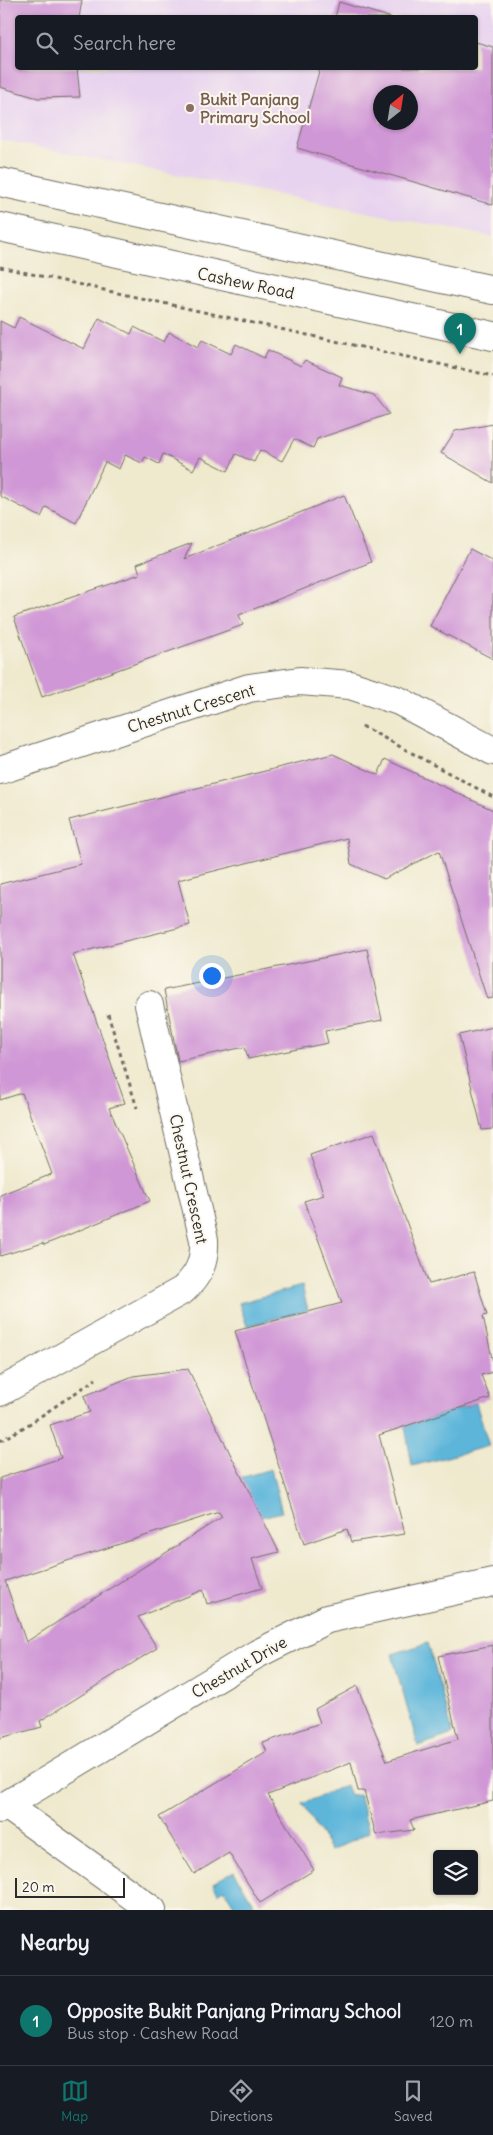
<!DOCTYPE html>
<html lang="en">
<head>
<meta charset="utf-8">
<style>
  :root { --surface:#171b24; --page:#242831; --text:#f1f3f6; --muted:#9ea1a6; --line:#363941; --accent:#0f766e }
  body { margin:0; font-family:Delius,sans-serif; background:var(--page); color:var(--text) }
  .controls { position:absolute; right:15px; bottom:15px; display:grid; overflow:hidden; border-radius:5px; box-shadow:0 1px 4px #0004 }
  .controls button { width:45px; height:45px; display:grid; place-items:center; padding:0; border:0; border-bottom:1px solid var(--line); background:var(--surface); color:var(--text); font:25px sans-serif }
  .compass { position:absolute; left:373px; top:85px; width:45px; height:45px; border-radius:50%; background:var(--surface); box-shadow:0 1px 4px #0004; rotate:30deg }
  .scale { position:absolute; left:15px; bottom:12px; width:110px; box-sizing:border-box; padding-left:5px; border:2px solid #2b2b2b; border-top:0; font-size:14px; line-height:18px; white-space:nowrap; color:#2b2b2b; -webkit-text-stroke:4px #fbf7ec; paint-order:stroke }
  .you { position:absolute; left:211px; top:975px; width:18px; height:18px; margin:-12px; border:4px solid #fff; border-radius:50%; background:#1a73e8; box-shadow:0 0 0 8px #1a73e833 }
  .badge { display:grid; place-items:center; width:32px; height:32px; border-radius:50%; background:var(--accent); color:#fff; font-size:16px; font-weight:700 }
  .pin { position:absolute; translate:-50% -41px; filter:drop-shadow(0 1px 2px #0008) }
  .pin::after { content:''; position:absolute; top:26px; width:18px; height:15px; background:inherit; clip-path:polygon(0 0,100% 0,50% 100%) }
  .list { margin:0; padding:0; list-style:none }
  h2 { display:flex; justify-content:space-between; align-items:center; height:65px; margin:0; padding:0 20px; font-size:21px }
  h2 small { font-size:16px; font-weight:400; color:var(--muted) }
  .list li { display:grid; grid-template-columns:32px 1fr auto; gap:15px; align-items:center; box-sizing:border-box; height:90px; padding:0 20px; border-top:1px solid var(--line) }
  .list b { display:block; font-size:19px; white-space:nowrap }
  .list p { margin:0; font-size:16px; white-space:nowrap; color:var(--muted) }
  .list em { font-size:16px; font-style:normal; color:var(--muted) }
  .icon { flex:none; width:28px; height:28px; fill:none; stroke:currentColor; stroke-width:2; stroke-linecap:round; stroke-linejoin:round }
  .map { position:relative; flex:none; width:493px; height:1910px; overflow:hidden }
  .search { position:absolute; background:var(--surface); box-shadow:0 1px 4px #0004; left:15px; right:15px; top:15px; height:55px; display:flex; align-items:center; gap:12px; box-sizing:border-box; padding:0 18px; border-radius:5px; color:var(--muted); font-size:19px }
  .sheet { height:155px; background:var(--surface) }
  nav { display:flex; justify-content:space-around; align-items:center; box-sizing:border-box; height:70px; border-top:1px solid var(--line); background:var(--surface); font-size:14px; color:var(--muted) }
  nav a { display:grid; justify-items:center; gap:2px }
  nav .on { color:var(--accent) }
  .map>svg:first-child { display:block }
  .built { fill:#e7d2ef; fill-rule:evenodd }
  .water { fill:#5db6da; stroke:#447082 }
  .building { fill:#d097d6; fill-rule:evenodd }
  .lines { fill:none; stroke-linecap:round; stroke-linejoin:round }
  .minor-casing { stroke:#706e64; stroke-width:30 }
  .tertiary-casing { stroke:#706e64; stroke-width:30 }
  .path { stroke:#706e64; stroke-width:3; stroke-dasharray:4 4; stroke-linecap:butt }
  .minor { stroke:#fff; stroke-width:28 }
  .tertiary { stroke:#fff; stroke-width:28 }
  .education-dot { fill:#8d6e63; stroke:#fbf7ec; stroke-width:2 }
  .labels { text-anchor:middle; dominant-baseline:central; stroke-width:4; stroke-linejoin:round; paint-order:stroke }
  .education-label { font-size:16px; font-weight:bold; fill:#785e54; stroke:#fbf7ec; text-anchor:start }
  .street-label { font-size:16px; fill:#2b2b2b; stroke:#fbf7ec }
</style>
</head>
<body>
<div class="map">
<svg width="493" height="1910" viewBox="0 0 493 1910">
  <rect width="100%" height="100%" fill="#fbf7ec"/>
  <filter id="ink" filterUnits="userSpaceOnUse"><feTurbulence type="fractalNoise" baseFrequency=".02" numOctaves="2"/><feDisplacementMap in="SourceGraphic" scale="10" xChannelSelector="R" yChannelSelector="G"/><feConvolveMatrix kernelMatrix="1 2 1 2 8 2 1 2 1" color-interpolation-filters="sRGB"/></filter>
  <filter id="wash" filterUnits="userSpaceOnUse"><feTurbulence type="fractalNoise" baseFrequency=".0096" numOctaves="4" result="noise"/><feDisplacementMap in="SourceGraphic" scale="20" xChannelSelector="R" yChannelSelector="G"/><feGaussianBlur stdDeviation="1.12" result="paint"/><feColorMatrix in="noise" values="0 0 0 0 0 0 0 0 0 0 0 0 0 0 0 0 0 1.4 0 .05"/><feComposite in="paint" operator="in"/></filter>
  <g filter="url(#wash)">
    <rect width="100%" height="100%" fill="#efe9ce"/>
    <path class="built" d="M0,0H493V237L0,140ZM18,18H476V68H18ZM380,92H410V122H380Z"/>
    <path class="water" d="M302,1286L308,1310L247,1326L239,1303Z
      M476,1403L489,1446L412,1466L405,1426Z
      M271,1469L282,1512L252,1519L240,1478Z
      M428,1643L453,1734L418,1746L392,1654Z
      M346,1785L350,1796L359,1795L369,1832L331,1851L302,1804Z
      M234,1871L257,1910H237L224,1889L218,1893L213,1883Z"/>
    <g id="blocks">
      <path class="building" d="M0,0H82L79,18H18V68H77L80,97L38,98L0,87Z
        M339,2L392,18H335Z
        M476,42L493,47V205L297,148L320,68H476ZM380,92H410V122H380Z
        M19,317L84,349L99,318L131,334L134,327L164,342L169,332L198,347L202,340L231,354L236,344L264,358L268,350L301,366L305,360L342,377L339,385L374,395L389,414L317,439L313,448L294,439L282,461L260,450L254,462L236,454L228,471L200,457L193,470L163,454L159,464L145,457L142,463L125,455L119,469L105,462L76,523L46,507L41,517L0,496V321L14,328Z
        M493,424V483L441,453L455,431Z
        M344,495L371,562L239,615L243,625L42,697L14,617L140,574L137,564L192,543L184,559Z
        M470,549L493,561V659L430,626Z
        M333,754L378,775L385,759L493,810V998L487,999L439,851L384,879L351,864L347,838L178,880L190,925L73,954L125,1103L109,1108L150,1201L44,1245L43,1243L0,1256V1195L52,1174L22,1093L0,1100V884L81,864L69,820Z
        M367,949L382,1020L325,1031L328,1043L248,1059L245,1047L178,1061L164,990Z
        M493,1027V1129L482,1130L459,1035Z
        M374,1133L429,1284L474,1272L487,1315L483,1316L493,1363V1372L481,1375L490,1398L379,1435L405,1534L351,1542L347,1529L304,1544L235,1331L342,1303L304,1201L324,1195L310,1155Z
        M188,1369L279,1552L252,1559L262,1588L207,1604L203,1590L138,1617L157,1648L40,1721L42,1727L0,1738V1478L61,1458L50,1425L90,1412L84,1396L133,1376ZM219,1512L222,1517L26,1642L5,1581Z
        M493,1645V1801L410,1820L414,1830L376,1835L364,1791H358L351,1762L268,1795L314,1870L260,1903L229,1853L194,1874L159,1817L267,1752L263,1743L320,1723L315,1709L357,1686L387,1761L458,1739L438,1656Z"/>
    </g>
  </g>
  <g filter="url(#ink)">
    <use href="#blocks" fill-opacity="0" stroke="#706e64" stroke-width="1"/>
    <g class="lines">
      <g class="minor-casing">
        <path id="minor" d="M0,770L249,688L300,681L350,685L399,701L493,751
          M0,1392L183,1290C199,1275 205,1262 204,1240L149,1005
          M6,1805L152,1910
          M0,1809L257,1654L327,1619L493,1582"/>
      </g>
      <g class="tertiary-casing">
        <path id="tertiary" d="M0,182L493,290
          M0,227L493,336"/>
      </g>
      <path class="path" d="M0,267L493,376
        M362,726L493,797
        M108,1014L137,1108
        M0,1441L26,1426L96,1379"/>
      <use href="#minor" class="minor"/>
      <use href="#tertiary" class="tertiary"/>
    </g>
  </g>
  <circle class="education-dot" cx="190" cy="108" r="5"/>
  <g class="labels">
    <g class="education-label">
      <text x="200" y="99">Bukit Panjang<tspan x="200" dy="18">Primary School</tspan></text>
    </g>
    <g class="street-label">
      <text transform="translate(246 283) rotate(12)">Cashew Road</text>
      <text transform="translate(191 708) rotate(-17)">Chestnut Crescent</text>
      <text transform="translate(189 1179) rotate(78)">Chestnut Crescent</text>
      <text transform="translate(239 1667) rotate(-30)">Chestnut Drive</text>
    </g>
  </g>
</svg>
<div class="controls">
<button><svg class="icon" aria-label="layers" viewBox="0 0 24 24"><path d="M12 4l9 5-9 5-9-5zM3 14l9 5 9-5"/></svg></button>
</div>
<svg class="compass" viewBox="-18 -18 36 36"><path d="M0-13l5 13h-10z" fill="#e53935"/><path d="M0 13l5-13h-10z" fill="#9ea1a6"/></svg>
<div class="scale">20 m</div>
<div class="you"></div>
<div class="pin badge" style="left:460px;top:354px">1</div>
<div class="search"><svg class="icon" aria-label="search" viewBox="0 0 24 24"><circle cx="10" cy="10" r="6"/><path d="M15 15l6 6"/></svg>Search here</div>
</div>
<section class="sheet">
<h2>Nearby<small></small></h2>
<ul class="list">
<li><span class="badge">1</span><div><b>Opposite Bukit Panjang Primary School</b><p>Bus stop · Cashew Road</p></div><em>120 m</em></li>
</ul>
</section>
<nav>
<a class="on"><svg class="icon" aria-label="map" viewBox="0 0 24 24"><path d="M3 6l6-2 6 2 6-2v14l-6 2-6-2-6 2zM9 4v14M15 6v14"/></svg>Map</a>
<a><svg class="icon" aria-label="directions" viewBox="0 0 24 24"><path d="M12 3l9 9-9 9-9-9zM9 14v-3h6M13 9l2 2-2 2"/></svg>Directions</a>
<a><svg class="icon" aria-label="saved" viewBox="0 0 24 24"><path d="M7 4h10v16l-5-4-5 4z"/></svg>Saved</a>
</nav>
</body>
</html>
